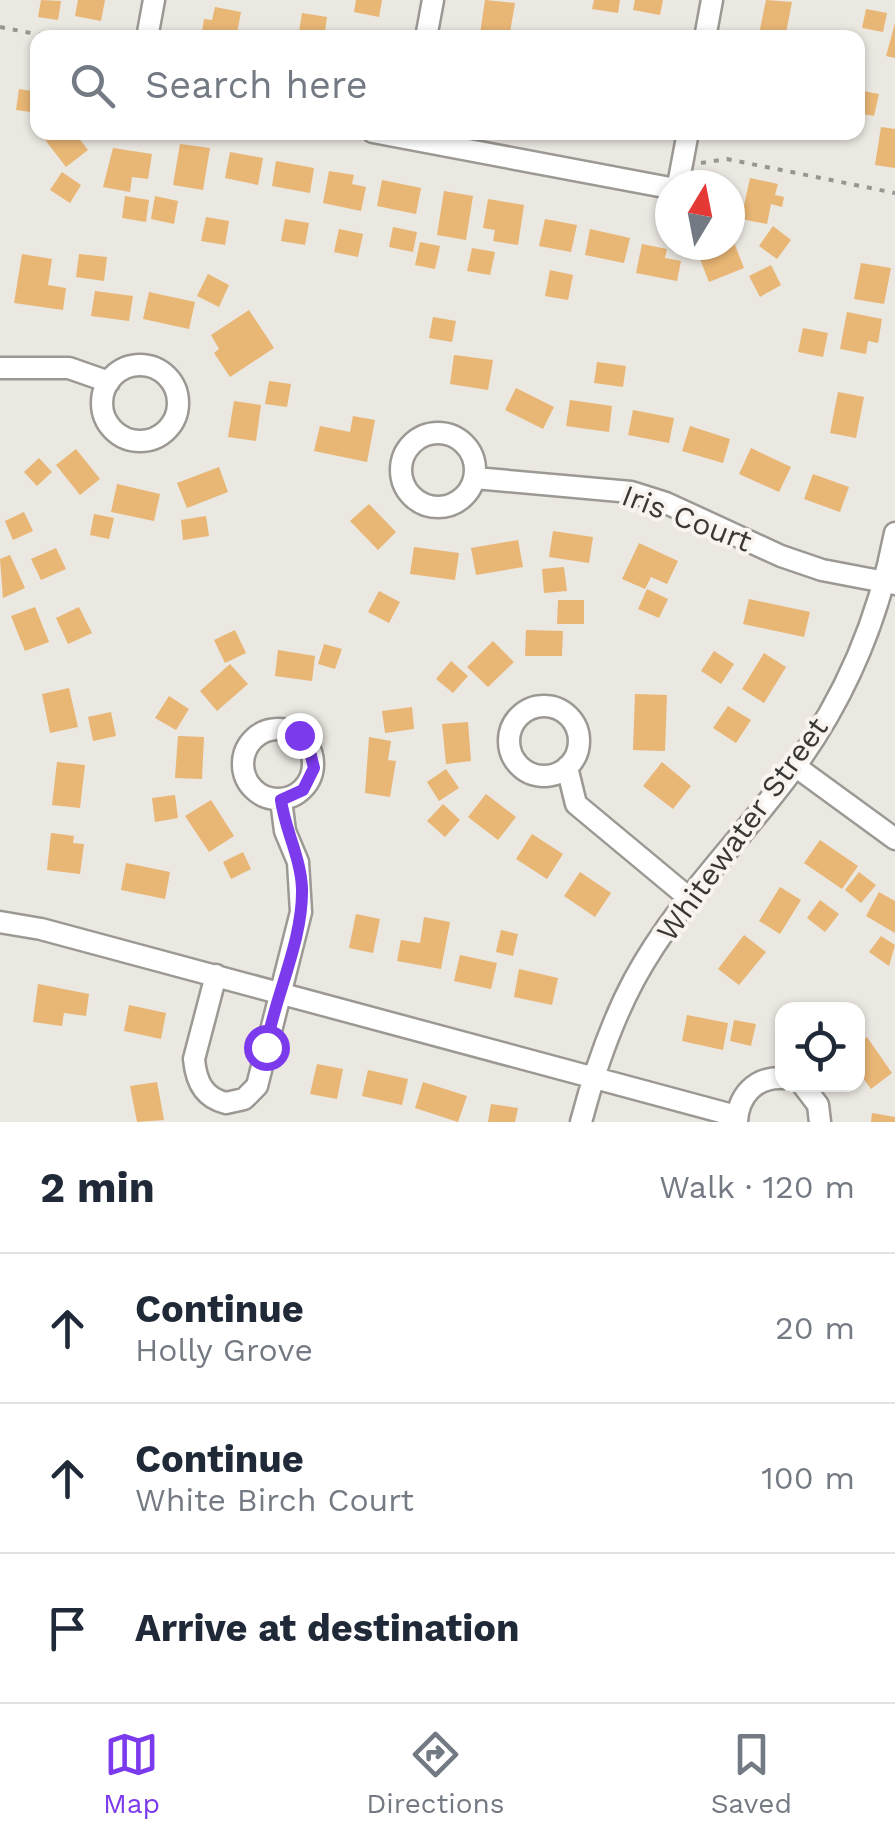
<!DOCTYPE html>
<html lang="en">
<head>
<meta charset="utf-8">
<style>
  :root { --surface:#fff; --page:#f6f6f7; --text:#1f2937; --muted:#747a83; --line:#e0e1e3; --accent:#7c3aed }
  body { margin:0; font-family:"Work Sans",sans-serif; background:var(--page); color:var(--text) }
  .controls { position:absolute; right:30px; bottom:30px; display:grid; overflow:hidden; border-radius:20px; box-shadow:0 2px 8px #0004 }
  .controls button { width:90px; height:90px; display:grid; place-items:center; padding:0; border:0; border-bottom:2px solid var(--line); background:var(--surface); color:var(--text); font:50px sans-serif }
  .compass { position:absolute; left:655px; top:170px; width:90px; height:90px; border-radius:50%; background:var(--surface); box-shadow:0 2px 8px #0004; rotate:10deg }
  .stop { position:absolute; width:30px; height:30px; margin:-22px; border:8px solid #7c3aed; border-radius:50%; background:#fff }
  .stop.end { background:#7c3aed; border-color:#fff; box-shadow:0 2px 10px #0008 }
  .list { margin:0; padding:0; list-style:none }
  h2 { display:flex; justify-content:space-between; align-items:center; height:130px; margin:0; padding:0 40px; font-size:42px }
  h2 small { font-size:32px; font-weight:400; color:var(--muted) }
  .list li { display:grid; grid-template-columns:65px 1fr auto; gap:30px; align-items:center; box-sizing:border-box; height:150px; padding:0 40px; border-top:2px solid var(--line) }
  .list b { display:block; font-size:38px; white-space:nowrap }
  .list p { margin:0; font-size:32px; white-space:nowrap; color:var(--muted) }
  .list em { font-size:32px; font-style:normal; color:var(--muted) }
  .icon { flex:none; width:55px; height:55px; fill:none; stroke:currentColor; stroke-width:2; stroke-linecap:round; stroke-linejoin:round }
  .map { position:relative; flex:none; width:895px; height:1122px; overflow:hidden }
  .search { position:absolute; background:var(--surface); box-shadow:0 2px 8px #0004; left:30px; right:30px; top:30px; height:110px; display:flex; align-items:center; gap:25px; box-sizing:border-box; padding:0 35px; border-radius:20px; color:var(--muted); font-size:38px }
  .sheet { height:580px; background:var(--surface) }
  nav { display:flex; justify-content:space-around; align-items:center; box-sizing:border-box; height:140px; border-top:2px solid var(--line); background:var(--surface); font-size:28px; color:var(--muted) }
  nav a { display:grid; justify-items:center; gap:5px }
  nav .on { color:var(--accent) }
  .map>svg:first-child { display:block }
  .building { fill:#e8b675 }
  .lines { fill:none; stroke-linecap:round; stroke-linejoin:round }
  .minor-casing { stroke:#9c9893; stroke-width:25 }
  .path { stroke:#999691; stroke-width:4; stroke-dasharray:5 8; stroke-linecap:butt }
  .minor { stroke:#fff; stroke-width:20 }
  .route { stroke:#7c3aed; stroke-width:12 }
  .labels { text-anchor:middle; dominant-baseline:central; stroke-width:8; stroke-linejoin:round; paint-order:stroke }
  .street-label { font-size:30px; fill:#3a3836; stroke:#f9f4ef }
</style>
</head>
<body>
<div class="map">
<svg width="895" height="1122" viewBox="0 0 895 1122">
  <rect width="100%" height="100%" fill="#ebe7e1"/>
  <path class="building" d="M41,0L61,1L58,20L38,17Z
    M78,0H105L101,21L75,16Z
    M356,0H382L379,17L354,12Z
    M485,0L515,3L509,38L480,34Z
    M594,0H620L618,13L592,9Z
    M635,0H663L660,15L633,10Z
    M766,0L792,2L785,38L759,34Z
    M215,7L241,12L236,38H201L204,19L212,20Z
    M866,9L887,13L883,32L862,28Z
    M302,13L327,17L324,38H298Z
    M895,23V58L886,56Z
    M19,89L38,92V113L16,110Z
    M858,90L879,94L874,116L858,113Z
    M881,127L895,129V168L875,165Z
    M39,132H74L88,150L66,167Z
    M180,144L210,148L203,190L173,185Z
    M113,148L152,154L148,179L132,177L130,192L103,187Z
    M230,152L263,158L258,185L225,178Z
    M276,161L314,168L310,193L272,186Z
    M329,171L354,175L352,184L366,187L361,211L323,203Z
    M62,172L81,185L70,203L50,190Z
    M750,178L778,184L775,195L784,197L782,207L771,204L767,224L741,219Z
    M382,180L421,188L416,214L377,206Z
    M444,191L473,196L466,240L437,235Z
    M125,196L149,200L146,222L122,218Z
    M155,196L178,201L174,224L151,219Z
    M488,199L524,205L518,245L493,241L495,230L483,228Z
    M206,217L229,221L225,245L201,241Z
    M285,219L309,223L305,245L281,241Z
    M545,219L577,225L571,252L539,246Z
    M773,226L791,240L777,259L759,246Z
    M393,227L417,232L413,252L389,247Z
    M339,229L363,234L358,257L334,252Z
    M590,229L630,238L624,263L585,255Z
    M733,240L744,268L709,282L698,254L730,245Z
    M420,242L440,246L435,269L415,265Z
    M642,244L667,249L665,258L681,261L677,281L636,273Z
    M472,248L495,252L490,275L467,271Z
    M22,254L52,259L48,285L66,288L63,310L14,303Z
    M79,254L107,257L104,281L76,277Z
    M861,263L891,268L884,304L854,299Z
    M771,265L781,285L760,297L749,276Z
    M550,270L573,275L568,300L545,296Z
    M208,274L229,285L219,307L197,296Z
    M95,291L133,296L129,321L91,316Z
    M149,292L195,302L189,329L143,319Z
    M249,310L274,348L230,377L214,353L219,349L211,335Z
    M847,312L882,319L878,343L868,341L866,354L840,349Z
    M433,317L456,321L452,342L429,338Z
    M803,328L828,333L823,357L798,352Z
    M454,355L493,360L488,390L450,384Z
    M597,362L626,366L623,387L594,383Z
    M269,381L291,384L287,407L265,404Z
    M516,388L554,407L543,429L505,410Z
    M838,392L864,397L856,438L830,433Z
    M570,400L612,406L609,432L566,426Z
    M234,401L261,405L256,441L228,437Z
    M633,410L674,418L669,443L628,435Z
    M353,416L375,420L367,462L314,451L320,426L350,432Z
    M690,426L730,439L723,463L682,451Z
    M751,448L791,467L779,492L739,474Z
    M76,449L100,479L80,495L56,465Z
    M39,458L52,472L37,486L24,472Z
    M219,467L228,492L187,508L177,483Z
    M813,474L849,487L840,512L804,499Z
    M117,484L160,494L154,521L111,512Z
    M369,504L396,532L378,550L350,521Z
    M24,512L33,531L13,540L5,521Z
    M94,514L114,518L109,539L90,535Z
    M206,516L209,536L183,540L181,520Z
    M553,531L593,537L589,563L549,557Z
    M518,540L523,567L476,575L471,548Z
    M639,543L678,561L667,584L651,577L645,589L622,579Z
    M414,547L459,553L455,580L410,574Z
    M56,548L66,569L41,580L31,559Z
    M10,555L25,588L3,598L0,559Z
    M564,567L567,591L544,593L542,569Z
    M647,589L668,599L659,618L638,609Z
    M379,591L400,602L389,623L368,612Z
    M749,599L810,612L804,637L743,624Z
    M558,600H584V624H557Z
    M35,607L49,642L25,651L11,616Z
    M79,607L92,633L68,644L56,618Z
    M235,630L246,653L225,663L214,640Z
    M526,630L563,631L562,656H525Z
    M493,641L514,662L488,687L467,667Z
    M324,644L342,649L335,669L318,664Z
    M278,650L315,656L312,681L275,676Z
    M714,651L734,664L721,684L701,671Z
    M764,653L786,667L764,703L742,689Z
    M451,661L468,676L453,693L436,679Z
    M230,664L248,684L217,711L200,691Z
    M69,688L78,727L50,733L42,694Z
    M635,694L667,695L665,751L633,750Z
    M169,696L189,709L176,730L155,718Z
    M728,706L751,720L736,743L713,728Z
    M412,707L414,729L385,733L382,711Z
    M111,712L116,736L93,741L88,717Z
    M468,722L471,761L446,764L442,724Z
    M178,736L204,737L202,779L175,778Z
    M369,737L391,741L388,760L396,761L390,797L365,793Z
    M57,762L85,765L80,808L52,805Z
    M662,762L691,786L673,809L643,786Z
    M446,769L459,788L439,801L427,782Z
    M486,794L516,817L498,840L468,817Z
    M175,795L178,818L155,822L152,798Z
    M211,800L234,836L209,852L185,816Z
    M443,804L460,820L445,837L427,821Z
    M51,833L74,836L73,843L84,844L80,874L47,870Z
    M532,834L563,854L547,879L516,859Z
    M820,840L858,866L842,889L804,863Z
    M243,852L251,869L231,879L223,862Z
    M126,863L170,872L165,899L121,890Z
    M580,872L611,893L595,917L564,896Z
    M859,872L876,885L861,903L845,890Z
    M780,887L801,900L780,934L759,921Z
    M879,892L895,901V933L866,916Z
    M820,900L839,914L825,932L807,918Z
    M356,914L380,919L373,953L349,948Z
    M424,917L450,922L441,969L397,961L401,940L420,943Z
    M501,930L518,934L513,956L496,952Z
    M744,935L766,952L739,985L718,969Z
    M881,936L895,945L889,966L869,952Z
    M460,955L497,963L491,989L454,981Z
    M519,969L558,978L552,1005L514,997Z
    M38,984L89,994L86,1016L64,1013L62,1026L33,1022Z
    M129,1005L166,1013L161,1039L124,1031Z
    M687,1015L728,1023L723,1050L682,1041Z
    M734,1020L756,1024L751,1046L730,1041Z
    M867,1037L892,1073L871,1089L858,1071V1044Z
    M317,1064L343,1069L337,1099L310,1094Z
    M368,1070L408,1079L402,1105L362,1096Z
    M157,1082L164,1120L137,1122L130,1086Z
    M423,1082L467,1096L458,1122L415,1108Z
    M491,1104L518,1108L515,1122H488Z
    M872,1113L895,1117V1122H871Z"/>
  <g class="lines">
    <g class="minor-casing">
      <path id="minor" d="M147,38L154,0
        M426,38L433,0
        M705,38L712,0
        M373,132L670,188
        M678,185L688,132
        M102 403a38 38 0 1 1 76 0a38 38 0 1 1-76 0Z
        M0,368H69L109,382
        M401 470a37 37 0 1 1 74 0a37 37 0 1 1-74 0Z
        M475,478L631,492L666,503L781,556L822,570L895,584
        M509 741a35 35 0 1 1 70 0a35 35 0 1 1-70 0Z
        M243 764a35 35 0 1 1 70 0a35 35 0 1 1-70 0Z
        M795,766L895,839
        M567,767L576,804L689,898
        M0,922L41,929L736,1116
        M216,975L194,1059C196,1082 204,1098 226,1103L244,1099L257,1086L301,912L298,862L285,831L281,800
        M802,1084L818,1105L820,1122
        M581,1122C594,1073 610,1025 634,980C676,902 742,839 794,768C845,698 879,617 895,533
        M737,1122C738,1096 755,1077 782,1078"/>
    </g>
    <path class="path" d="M0,27L57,38
      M701,163L727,159L895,193"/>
    <use href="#minor" class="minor"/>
  </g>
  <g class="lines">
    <path class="route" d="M266,1047C275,996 303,941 302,889C301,858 285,830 281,800L303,790L314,768L308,744L299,735"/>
  </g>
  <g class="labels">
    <g class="street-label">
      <text transform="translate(687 518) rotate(21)">Iris Court</text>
      <text transform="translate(742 829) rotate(-54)">Whitewater Street</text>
    </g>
  </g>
</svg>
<div class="controls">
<button><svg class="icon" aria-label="locate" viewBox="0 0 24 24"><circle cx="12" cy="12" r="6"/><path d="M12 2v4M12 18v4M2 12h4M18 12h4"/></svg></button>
</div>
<svg class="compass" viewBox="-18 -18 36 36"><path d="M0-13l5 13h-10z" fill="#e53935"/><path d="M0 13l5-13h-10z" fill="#747a83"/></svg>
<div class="stop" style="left:266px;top:1047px"></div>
<div class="stop end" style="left:299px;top:735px"></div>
<div class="search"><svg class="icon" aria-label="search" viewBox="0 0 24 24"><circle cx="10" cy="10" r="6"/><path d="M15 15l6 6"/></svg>Search here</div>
</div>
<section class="sheet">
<h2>2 min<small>Walk · 120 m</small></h2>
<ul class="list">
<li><svg class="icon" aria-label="ahead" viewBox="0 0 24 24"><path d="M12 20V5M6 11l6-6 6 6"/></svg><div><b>Continue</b><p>Holly Grove</p></div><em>20 m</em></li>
<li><svg class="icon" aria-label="ahead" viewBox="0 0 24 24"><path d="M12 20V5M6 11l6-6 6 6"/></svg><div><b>Continue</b><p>White Birch Court</p></div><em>100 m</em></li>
<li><svg class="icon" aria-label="arrive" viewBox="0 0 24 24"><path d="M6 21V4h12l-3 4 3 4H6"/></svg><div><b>Arrive at destination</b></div></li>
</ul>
</section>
<nav>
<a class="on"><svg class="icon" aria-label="map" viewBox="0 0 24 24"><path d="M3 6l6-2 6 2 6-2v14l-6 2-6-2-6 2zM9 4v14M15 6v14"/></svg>Map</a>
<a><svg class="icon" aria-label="directions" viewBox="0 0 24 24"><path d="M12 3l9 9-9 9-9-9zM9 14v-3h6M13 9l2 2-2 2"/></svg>Directions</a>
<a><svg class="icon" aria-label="saved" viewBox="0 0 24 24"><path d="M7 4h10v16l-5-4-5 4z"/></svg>Saved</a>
</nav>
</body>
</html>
